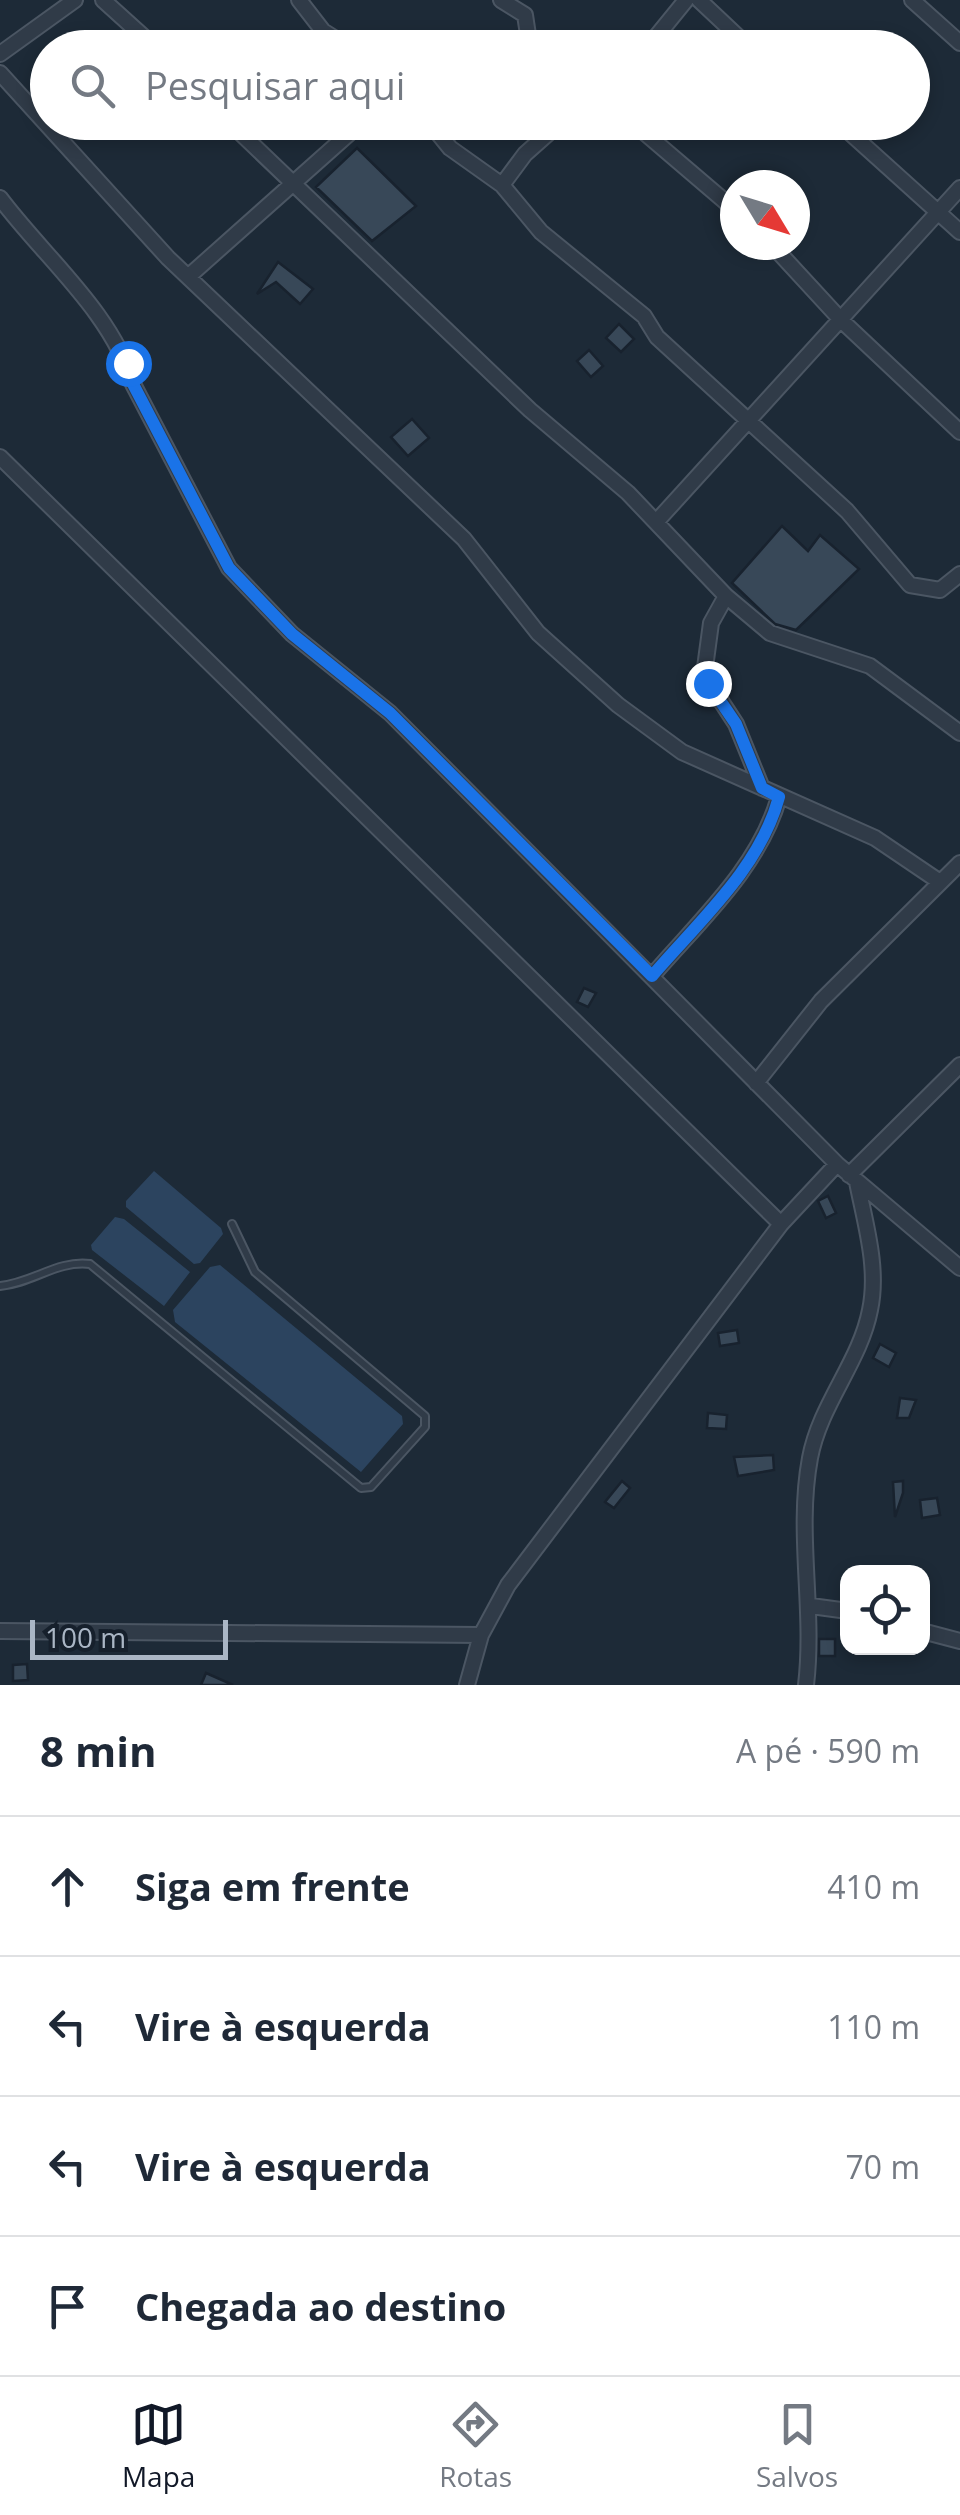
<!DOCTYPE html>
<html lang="pt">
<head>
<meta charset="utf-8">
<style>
  :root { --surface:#fff; --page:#f6f6f7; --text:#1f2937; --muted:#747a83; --line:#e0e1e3; --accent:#111827 }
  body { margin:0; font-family:"Open Sans",sans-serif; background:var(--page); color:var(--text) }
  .controls { position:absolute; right:30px; bottom:30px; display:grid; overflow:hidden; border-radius:20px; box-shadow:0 5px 15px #0003 }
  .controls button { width:90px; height:90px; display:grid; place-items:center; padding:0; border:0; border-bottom:2px solid var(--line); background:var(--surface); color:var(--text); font:50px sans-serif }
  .compass { position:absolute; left:720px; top:170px; width:90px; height:90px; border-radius:50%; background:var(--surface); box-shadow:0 5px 15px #0003; rotate:128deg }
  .scale { position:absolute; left:30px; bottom:25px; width:198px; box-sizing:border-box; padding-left:10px; border:5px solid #aab6c5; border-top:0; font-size:28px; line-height:35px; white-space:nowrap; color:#aab6c5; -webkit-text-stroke:8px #16202c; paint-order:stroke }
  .stop { position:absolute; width:30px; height:30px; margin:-22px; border:8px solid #1a73e8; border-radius:50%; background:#fff }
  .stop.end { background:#1a73e8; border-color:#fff; box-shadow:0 2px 10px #0008 }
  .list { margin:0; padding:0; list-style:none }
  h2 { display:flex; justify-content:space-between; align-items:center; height:130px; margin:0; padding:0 40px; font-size:42px }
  h2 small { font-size:32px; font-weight:400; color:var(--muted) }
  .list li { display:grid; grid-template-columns:65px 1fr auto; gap:30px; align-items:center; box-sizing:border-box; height:140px; padding:0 40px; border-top:2px solid var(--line) }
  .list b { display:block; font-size:38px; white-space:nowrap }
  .list em { font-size:32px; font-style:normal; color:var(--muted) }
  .icon { flex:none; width:55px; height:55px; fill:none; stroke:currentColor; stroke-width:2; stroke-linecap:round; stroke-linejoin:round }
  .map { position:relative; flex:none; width:960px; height:1685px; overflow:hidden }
  .search { position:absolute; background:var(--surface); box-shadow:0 5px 15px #0003; left:30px; right:30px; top:30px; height:110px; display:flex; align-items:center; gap:25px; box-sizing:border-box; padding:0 35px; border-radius:55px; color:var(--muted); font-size:38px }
  .sheet { height:690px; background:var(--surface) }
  nav { display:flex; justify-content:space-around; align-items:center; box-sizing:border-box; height:140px; border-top:2px solid var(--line); background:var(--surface); font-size:28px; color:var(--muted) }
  nav a { display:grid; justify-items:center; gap:5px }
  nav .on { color:var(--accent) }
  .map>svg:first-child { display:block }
  .water { fill:#2c445f }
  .building { fill:#384858; stroke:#18222e; stroke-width:2.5 }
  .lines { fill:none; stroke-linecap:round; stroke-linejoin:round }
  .lane-casing { stroke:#4b5663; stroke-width:10 }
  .street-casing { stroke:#4b5663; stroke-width:18 }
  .lane { stroke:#303b48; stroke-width:6 }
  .street { stroke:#303b48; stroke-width:14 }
  .route { stroke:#1a73e8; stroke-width:12 }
</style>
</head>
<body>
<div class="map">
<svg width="960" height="1685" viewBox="0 0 960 1685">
  <rect width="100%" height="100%" fill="#1d2a37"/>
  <path class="water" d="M154,1171L221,1228L223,1234L200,1263L194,1264L126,1207V1201Z
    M115,1217L124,1219L190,1272L164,1306L92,1250L91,1245Z
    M220,1265L402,1416L403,1424L361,1472L175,1322L173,1310L210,1267Z"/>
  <path class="building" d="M357,148L416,206L372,241L316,187Z
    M278,262L313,289L300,304L276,282L257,294Z
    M619,324L634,339L621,352L606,338Z
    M589,350L603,366L591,377L577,361Z
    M412,419L429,438L408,456L391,437Z
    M782,526L808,551L820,535L859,569L796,630L775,624L732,583Z
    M584,988L596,993L588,1007L577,1002Z
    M828,1196L836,1213L826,1218L818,1201Z
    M737,1330L739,1343L720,1346L718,1333Z
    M880,1344L896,1353L889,1367L873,1358Z
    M900,1398L916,1400L909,1418H897Z
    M708,1413L727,1415L726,1429L707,1428Z
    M773,1455L774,1470L738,1476L734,1457Z
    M622,1481L630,1488L614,1508L605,1502Z
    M903,1481V1493L895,1517L893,1482Z
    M937,1498L940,1515L922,1518L920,1500Z
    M819,1639H835V1656H819Z
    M27,1664L28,1680L13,1681V1665Z
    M206,1673L233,1685H201Z"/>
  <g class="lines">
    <g class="lane-casing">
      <path id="lane" d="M0,1286C33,1283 57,1260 90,1264L361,1488L371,1487L425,1427V1416L255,1272L232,1224"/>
    </g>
    <g class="street-casing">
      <path id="street" d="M103,0L156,48
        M299,0L323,31L350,48
        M501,0L525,15L530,48
        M699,0L750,48
        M912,0L960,43
        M647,48L686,0
        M0,54L75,0
        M0,73L168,258L464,539L538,633L618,705L682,752L875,838L940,882
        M229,122L530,410L628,493L726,596L770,633L870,666L960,733
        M429,122L450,148L502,185L541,232L644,316L657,337L847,511L910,585L940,590L960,574
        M632,122L735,210
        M838,122L960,232
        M502,185L525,154L561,122
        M0,198C44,257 112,312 133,384L229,568L292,634L390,713L837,1164L960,1268
        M772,245L842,321L960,432
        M189,276L362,122
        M0,457L781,1224
        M657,521L960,188
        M726,596L711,623L704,675L736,724L762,788
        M652,976C699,921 759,868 779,797
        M756,1083L821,1001L960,863
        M849,1175L960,1065
        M811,1606L848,1611
        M0,1631L481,1635
        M922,1631L960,1641
        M467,1685L481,1635L508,1585L781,1224L837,1164
        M806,1685C815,1609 796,1533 810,1458C820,1404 860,1362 870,1310C879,1268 865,1223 857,1182"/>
    </g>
    <use href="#lane" class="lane"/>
    <use href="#street" class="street"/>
  </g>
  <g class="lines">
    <path class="route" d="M128,363L133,384L229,568L292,634L390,713L652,976C699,921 760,868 779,797L762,788L736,724L708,683"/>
  </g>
</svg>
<div class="controls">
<button><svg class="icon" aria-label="locate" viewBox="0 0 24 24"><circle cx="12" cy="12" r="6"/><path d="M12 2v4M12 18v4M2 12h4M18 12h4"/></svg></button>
</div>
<svg class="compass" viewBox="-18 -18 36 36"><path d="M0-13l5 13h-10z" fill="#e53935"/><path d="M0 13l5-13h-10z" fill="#747a83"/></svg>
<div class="scale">100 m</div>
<div class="stop" style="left:128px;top:363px"></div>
<div class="stop end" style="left:708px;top:683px"></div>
<div class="search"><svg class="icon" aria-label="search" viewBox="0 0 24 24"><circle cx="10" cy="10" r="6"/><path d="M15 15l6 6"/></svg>Pesquisar aqui</div>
</div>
<section class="sheet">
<h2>8 min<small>A pé · 590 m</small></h2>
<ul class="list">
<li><svg class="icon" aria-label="ahead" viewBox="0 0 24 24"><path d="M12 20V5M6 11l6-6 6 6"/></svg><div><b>Siga em frente</b></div><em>410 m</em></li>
<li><svg class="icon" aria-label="left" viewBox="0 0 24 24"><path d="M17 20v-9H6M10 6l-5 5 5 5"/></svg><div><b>Vire à esquerda</b></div><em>110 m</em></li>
<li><svg class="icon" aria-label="left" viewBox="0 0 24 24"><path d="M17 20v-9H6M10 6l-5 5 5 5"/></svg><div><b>Vire à esquerda</b></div><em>70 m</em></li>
<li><svg class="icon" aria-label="arrive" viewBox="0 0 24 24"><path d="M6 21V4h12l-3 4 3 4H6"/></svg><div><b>Chegada ao destino</b></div></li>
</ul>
</section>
<nav>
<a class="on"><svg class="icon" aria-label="map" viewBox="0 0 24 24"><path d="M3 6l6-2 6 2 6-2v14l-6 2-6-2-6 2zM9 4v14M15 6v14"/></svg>Mapa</a>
<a><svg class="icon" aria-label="directions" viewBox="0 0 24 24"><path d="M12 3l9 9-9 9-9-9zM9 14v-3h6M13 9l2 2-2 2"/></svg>Rotas</a>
<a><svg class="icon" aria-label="saved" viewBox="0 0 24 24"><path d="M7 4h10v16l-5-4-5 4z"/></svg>Salvos</a>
</nav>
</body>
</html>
